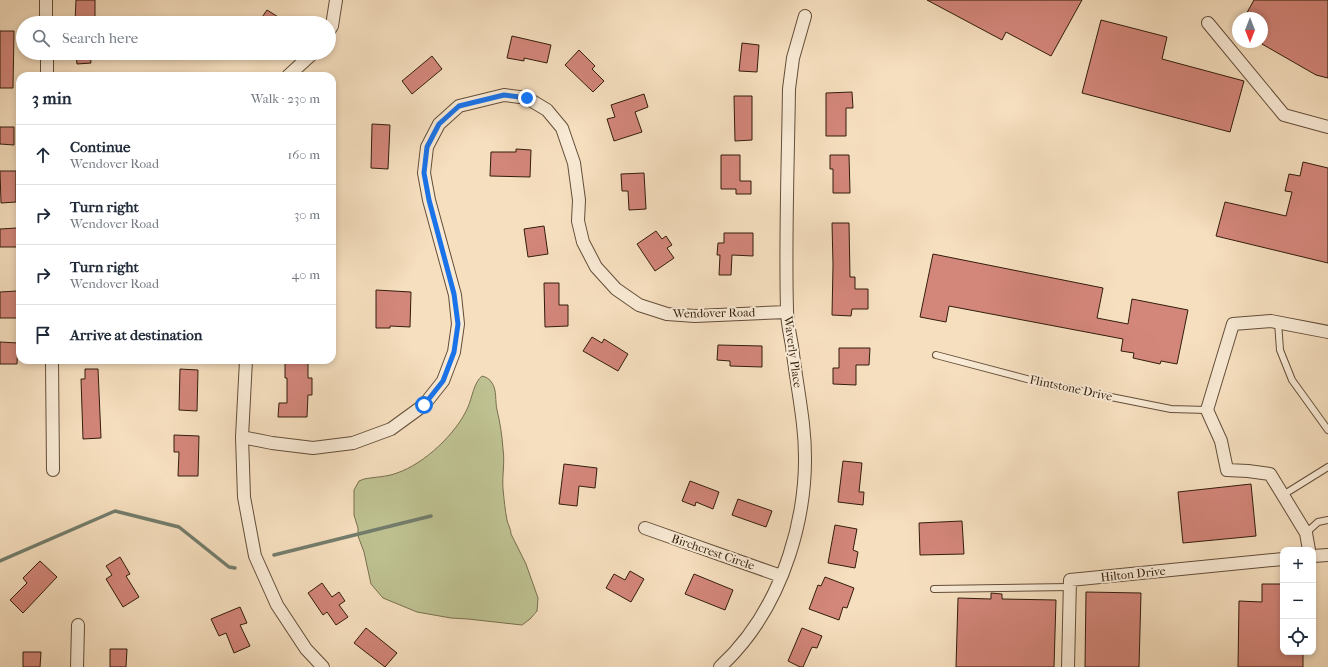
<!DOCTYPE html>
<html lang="en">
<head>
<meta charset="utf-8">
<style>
  :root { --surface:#fff; --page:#f2f2f3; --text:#1f2937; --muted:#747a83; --line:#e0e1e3 }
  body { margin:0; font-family:"IM FELL French Canon",serif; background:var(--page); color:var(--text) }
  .controls { position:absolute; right:12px; bottom:12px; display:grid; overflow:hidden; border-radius:8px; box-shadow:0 2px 6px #0003 }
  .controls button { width:36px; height:36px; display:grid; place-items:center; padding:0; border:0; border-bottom:1px solid var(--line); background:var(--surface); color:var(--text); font:20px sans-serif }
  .compass { position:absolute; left:1232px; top:12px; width:36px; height:36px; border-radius:50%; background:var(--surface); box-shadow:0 2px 6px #0003; rotate:180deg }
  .stop { position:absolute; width:12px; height:12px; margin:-9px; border:3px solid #1a73e8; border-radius:50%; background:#fff }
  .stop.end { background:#1a73e8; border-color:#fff; box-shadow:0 1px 4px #0008 }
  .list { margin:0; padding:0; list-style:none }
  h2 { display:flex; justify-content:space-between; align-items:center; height:52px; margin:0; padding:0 16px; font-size:17px }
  h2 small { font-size:13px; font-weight:400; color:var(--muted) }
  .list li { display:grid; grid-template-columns:26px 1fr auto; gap:12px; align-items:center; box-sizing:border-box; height:60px; padding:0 16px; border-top:1px solid var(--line) }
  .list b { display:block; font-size:15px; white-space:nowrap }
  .list p { margin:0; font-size:13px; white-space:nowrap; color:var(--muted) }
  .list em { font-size:13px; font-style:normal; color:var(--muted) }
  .icon { flex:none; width:22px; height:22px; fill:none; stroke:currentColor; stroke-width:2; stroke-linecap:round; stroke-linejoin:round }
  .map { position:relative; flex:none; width:1328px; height:667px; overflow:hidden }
  .search { position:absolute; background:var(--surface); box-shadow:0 2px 6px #0003; left:16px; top:16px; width:320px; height:44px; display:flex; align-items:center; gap:10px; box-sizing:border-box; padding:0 14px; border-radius:22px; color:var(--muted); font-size:15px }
  .panel { position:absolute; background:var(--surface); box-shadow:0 2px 6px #0003; left:16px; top:72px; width:320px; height:292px; border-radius:12px }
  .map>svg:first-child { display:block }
  .green { fill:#bec191; stroke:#786f4e }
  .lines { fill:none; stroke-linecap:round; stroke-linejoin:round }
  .stream { stroke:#737d6c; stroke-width:3.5 }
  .building { fill:#d3867a; stroke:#321d0c }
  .service-casing { stroke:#634e39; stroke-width:8 }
  .minor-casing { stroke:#634e39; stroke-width:14 }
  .service { stroke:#f9ead5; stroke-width:6 }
  .minor { stroke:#f9ead5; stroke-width:12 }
  .route { stroke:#1a73e8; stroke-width:5 }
  .labels { text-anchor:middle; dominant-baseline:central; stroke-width:4; stroke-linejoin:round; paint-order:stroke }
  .street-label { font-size:12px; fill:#321d0c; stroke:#f9ead5 }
</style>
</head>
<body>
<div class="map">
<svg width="1328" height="667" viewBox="0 0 1328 667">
  <rect width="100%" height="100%" fill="#f6dfbf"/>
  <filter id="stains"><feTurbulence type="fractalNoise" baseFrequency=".005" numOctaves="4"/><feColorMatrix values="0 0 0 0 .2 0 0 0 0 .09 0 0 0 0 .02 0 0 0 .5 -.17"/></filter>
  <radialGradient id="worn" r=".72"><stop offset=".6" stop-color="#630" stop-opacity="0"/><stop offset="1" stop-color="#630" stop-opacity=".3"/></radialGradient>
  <path class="green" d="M482,376C486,377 490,379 492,383C497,390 495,401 497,410C500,422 502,435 503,449C505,462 502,476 503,489C504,499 505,510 507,520C508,525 511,529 511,534L526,564L538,598L537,611L530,619L522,625L468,619L451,618L417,612L383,598L371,584L364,552L358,536V528L354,515V490L359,481L364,479C374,477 387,477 397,473C424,464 457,433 468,407C472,398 474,382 482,376Z"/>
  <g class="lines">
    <path class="stream" d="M274,555L431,516
      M0,561L115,511L179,527L229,567L235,568"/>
  </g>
  <path class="building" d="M76,0H95V23L75,22Z
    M927,0H1082L1051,56L1006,32L1002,40Z
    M1254,0H1328V78L1316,75L1262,44V18H1244Z
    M267,10L288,23H258Z
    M1101,20L1167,37L1162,59L1244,81L1230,132L1082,93Z
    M0,31H14L13,88H0Z
    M512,36L551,45L547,63L524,58V61L507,58Z
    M742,43L759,45L757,72L739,71Z
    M579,50L595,66L592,69L604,81L593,92L565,65Z
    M76,53H90L91,63L77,64Z
    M432,56L442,69L412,94L402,81Z
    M852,92L853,108H846V136H826V93Z
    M644,94L648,107L635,112L642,132L614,141L607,119L615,117L611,105Z
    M734,96H752V140L735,141Z
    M372,124L390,125L388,169L371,168Z
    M0,127H14V145L0,144Z
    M516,149L531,150L530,177L490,176L491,152H516Z
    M721,155H740V181H751V194H736V189H721Z
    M830,155H849L850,193H833V169H830Z
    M1303,162L1328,168V263L1216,236L1225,202L1286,216L1292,192L1285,191L1289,174L1300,176Z
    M0,171H16V202L1,203Z
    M644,173L646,209L629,210L628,191H622L621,174Z
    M832,223H849L850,277H855V289H868V309H852L851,316L832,315L833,265Z
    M544,226L548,254L528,257L524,229Z
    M17,228V247H0V229Z
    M656,231L662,239L666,236L672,245L667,248L674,258L655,271L637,244Z
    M724,233H753V256L732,255L731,275H719L720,255H717L718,243H724Z
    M933,254L1103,288L1097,318L1128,324L1132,299L1188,310L1177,364L1161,361L1160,364L1133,358L1134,353L1121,351L1123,339L949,306L946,322L920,317Z
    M544,283H559V305H568V326L545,327Z
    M376,290L411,292L410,327L390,326V328H376Z
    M17,291V318H0V292Z
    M592,337L602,343L604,339L628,354L618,371L583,351Z
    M0,342L18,343L17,364H0Z
    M718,345L762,346V367L730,366V361L717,360Z
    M839,348H870L869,365H856V385L833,384V368H839Z
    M285,362H308V378H312V395H308L307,417H278L279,403H287V378H285Z
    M85,369H98L101,438L83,439L81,379H85Z
    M180,369L198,370L197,411L179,410Z
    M174,435L199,436L198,476H178L179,452H174Z
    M843,461L862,463L859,492H864L863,505L838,502Z
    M564,464L597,468L595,488L579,486L577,506L559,504Z
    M690,481L719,492L713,509L696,502L695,506L682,501Z
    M1251,484L1256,536L1183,543L1178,492Z
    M738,499L772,511L766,527L732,515Z
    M962,521L964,554L920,555L919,523Z
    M835,525L857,529L853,550L858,552L855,568L828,563Z
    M120,557L130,574L126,576L139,597L123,607L106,579L112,575L106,566Z
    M40,561L57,577L23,613L10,600L27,583L23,578Z
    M630,571L644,579L631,602L606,588L614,574L625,580Z
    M694,574L733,590L725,610L685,594Z
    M825,577L854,588L847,608L843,607L839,620L809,609L818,585L821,586Z
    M322,583L332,597L339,592L345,601L339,605L348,617L336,625L327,612L323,615L308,593Z
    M1262,584H1283V652H1303V667H1238L1239,601L1262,602Z
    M1086,592L1141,593L1139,667H1085Z
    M991,593L1002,594V599L1056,600L1054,667H956L958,598L991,599Z
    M240,607L247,623L240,625L250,646L234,653L226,633L219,636L211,619Z
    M366,628L397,653L385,667L354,643Z
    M802,628L822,636L817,648L812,647L803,667H800L788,661Z
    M110,649H127L126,667H110Z
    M23,652H41L40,667H23Z"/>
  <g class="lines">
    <g class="service-casing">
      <path id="service" d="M1278,322L1280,350L1292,380L1328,430
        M936,355L1046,384L1171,409L1207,410
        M1283,495L1328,467
        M1306,533L1318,522L1328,520
        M934,589L1070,587"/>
    </g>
    <g class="minor-casing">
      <path id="minor" d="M46,0V23
        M1208,23L1284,115L1328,127
        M329,31L332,26L336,0
        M47,53V76
        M288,76L313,53
        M52,360L53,470
        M246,360L242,437L244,497L255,556L277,605L306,649L323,667
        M242,437L272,443L313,448L353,443L391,429L424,405L443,381L454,352L458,324L455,295L429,200L424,173L427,147L439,124L459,106L504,95L527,98L547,110L562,128L574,163L579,200L578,221L583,242L596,267L616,289L639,305L667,314L695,316L787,312
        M645,528L781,576
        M1309,550L1306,533L1270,474L1248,471L1227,470L1221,441L1207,410L1233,324L1271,321L1328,332
        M1313,556L1328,555
        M77,667L78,625
        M720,667C784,608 813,509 803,424C800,398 795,372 792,346C790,334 787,322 787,310C785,237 788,162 789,89L793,58L805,16
        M1068,667L1070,580L1283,559"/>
    </g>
    <use href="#service" class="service"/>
    <use href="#minor" class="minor"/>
  </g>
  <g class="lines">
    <path class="route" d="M424,405L443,381L454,352L458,324L454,294L429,200L424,173L427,147L439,124L459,106L504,95L527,98"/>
  </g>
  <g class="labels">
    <g class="street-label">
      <text transform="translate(714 313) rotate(-1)">Wendover Road</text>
      <text transform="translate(793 352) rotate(82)">Waverly Place</text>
      <text transform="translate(1071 388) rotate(12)">Flintstone Drive</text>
      <text transform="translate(713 552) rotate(19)">Birchcrest Circle</text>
      <text transform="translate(1133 574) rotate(-6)">Hilton Drive</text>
    </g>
  </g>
  <rect width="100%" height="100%" filter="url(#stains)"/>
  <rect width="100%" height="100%" fill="url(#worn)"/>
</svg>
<div class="controls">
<button>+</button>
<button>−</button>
<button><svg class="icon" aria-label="locate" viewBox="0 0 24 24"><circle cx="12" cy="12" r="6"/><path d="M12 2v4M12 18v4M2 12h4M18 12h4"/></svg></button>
</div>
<svg class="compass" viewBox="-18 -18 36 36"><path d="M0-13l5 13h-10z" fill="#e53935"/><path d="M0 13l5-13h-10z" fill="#747a83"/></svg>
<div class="stop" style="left:424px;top:405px"></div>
<div class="stop end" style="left:527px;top:98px"></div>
<div class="search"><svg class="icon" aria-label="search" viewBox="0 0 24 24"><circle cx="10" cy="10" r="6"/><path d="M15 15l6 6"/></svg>Search here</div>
<section class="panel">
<h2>3 min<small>Walk · 230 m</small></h2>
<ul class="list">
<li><svg class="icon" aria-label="ahead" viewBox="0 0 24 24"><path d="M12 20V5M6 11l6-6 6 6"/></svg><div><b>Continue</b><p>Wendover Road</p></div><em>160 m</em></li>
<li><svg class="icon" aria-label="right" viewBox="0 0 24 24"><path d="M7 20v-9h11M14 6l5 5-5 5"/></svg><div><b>Turn right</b><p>Wendover Road</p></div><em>30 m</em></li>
<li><svg class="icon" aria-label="right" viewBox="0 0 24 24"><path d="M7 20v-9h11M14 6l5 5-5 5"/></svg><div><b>Turn right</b><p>Wendover Road</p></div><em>40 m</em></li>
<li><svg class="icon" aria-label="arrive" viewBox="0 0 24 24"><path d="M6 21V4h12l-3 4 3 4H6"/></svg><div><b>Arrive at destination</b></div></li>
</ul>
</section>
</div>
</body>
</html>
